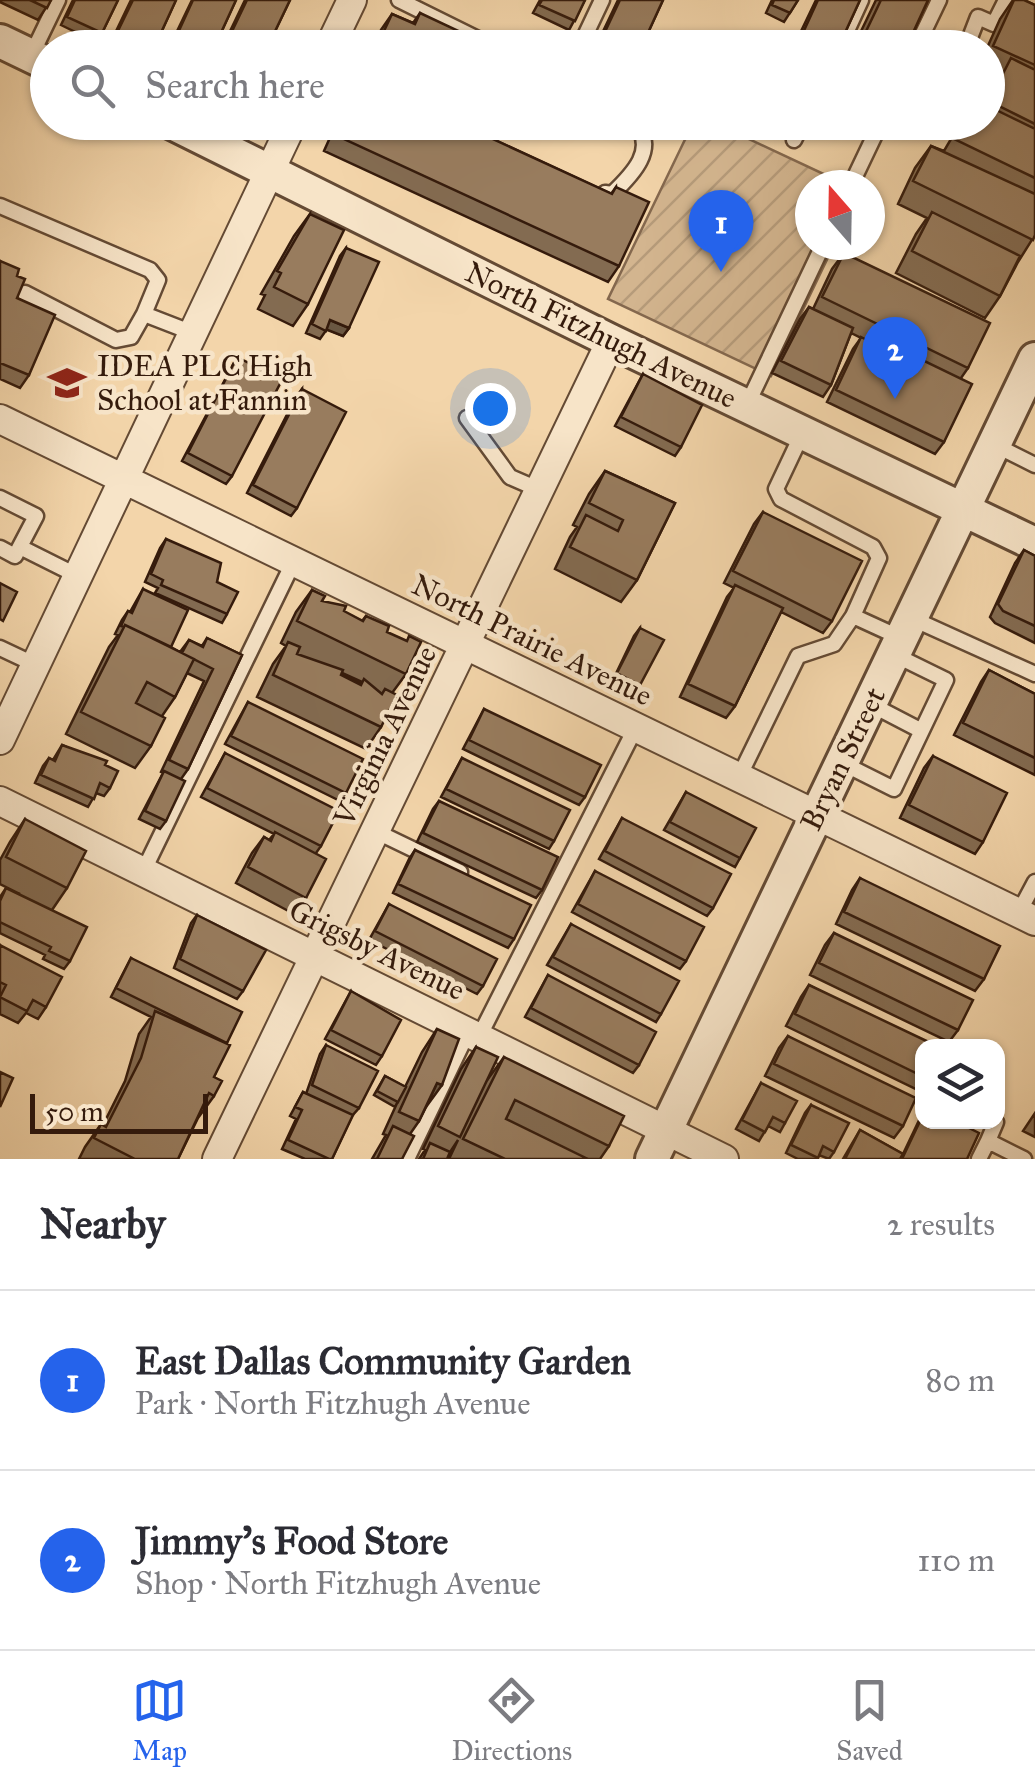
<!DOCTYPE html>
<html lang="en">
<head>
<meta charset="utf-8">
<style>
  :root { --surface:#fff; --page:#f2f2f3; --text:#2b2b33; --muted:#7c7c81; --line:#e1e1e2; --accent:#2563eb }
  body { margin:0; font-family:"IM FELL Great Primer",serif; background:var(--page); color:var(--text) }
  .controls { position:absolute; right:30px; bottom:30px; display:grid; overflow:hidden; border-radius:20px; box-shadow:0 2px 8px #0004 }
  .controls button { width:90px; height:90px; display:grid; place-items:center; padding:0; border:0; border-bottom:2px solid var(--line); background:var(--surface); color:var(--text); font:50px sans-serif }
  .compass { position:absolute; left:795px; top:170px; width:90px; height:90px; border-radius:50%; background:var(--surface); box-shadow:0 2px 8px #0004; rotate:340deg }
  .scale { position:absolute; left:30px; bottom:25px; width:178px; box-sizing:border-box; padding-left:10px; border:5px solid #351b0c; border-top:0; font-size:28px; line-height:35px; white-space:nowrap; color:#351b0c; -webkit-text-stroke:8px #f7e4c8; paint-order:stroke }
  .you { position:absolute; left:490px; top:408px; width:35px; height:35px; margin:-25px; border:8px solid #fff; border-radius:50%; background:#1a73e8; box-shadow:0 0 0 15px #1a73e833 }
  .badge { display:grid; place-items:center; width:65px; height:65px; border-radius:50%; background:var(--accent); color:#fff; font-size:32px; font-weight:700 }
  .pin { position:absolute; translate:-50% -82px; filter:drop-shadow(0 2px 5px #0008) }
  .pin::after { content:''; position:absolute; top:52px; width:35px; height:30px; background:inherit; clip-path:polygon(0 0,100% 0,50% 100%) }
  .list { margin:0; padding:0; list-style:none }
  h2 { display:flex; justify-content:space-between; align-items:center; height:130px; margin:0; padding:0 40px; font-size:42px }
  h2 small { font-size:32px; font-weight:400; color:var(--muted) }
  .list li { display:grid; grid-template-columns:65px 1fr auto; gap:30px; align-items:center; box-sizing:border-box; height:180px; padding:0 40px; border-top:2px solid var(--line) }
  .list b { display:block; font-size:38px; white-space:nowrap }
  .list p { margin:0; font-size:32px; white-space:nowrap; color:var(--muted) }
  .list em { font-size:32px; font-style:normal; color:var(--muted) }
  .icon { flex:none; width:55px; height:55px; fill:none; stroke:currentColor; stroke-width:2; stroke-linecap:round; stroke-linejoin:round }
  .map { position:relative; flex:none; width:1035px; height:1159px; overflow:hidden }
  .search { position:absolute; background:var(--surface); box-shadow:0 2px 8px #0004; left:30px; right:30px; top:30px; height:110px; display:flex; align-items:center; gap:25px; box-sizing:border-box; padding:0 35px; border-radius:55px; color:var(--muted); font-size:38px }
  .sheet { height:490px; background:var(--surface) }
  nav { display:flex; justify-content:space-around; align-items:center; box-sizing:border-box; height:140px; border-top:2px solid var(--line); background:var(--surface); font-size:28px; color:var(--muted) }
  nav a { display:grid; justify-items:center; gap:5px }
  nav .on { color:var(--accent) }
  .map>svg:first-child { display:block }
  .garden { fill:url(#garden-furrows); stroke:#84684e; stroke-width:2.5 }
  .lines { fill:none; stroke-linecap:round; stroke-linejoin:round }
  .service-casing { stroke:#644a34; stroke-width:19 }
  .minor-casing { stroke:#644a34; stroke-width:32 }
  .tertiary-casing { stroke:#644a34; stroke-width:38 }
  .service { stroke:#f7e4c8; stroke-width:14 }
  .minor { stroke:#f7e4c8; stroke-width:28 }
  .tertiary { stroke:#f7e4c8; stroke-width:32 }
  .wall { fill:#836b51; stroke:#351b0c; stroke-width:2.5; fill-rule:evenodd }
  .shaded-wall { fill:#6a5742; stroke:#351b0c; stroke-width:2.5 }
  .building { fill:#987c5e; stroke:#351b0c; stroke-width:2.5 }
  .labels { text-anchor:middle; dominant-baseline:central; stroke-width:9; stroke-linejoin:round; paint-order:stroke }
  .street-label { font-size:30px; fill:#351b0c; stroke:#f7e4c8 }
  .poi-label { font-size:30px; fill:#351b0c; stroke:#f7e4c8; text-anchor:start }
</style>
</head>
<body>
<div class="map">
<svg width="1035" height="1159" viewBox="0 0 1035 1159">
  <defs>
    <pattern id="garden-furrows" width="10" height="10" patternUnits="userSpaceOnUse" patternTransform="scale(2.5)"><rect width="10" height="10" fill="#d3b58f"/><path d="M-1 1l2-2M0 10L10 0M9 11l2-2" fill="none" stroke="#b69b7a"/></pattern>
  </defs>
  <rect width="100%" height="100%" fill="#f3d5aa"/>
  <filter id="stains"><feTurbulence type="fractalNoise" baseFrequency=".002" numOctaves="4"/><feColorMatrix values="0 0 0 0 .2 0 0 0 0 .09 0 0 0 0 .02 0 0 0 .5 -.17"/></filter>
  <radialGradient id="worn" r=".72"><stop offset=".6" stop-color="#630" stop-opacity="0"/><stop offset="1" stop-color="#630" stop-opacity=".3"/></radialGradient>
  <path class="garden" d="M693,123H715L847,185H810V245H834L771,376L608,299Z"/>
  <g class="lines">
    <g class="service-casing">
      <path id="service" d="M399,0L496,48
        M584,38L602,0
        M839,48L861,0
        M916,48L939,0
        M966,48L978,17L994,24L1006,0
        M31,56L58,0
        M794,140L803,122
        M851,185L881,122
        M605,193L612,194C632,175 659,148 634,122
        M0,206L150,270L158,280L144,314
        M25,293L116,340L131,337L144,314L193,333
        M747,405L823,245
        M467,418L510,477L540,490
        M802,434L776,489L781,499L873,547L879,558L853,616
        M995,445L1035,465
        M0,498L36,516L15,556L0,548
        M20,547L78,576
        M911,618L1035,674
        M0,648L36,665
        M870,704L920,730
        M842,763L894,789L946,680L893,654
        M739,777L798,656L834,644L853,616L901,638
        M375,831L460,872
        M143,872L294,561
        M1019,912L1035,882
        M479,1037L636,727
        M996,1122L988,1141L1024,1159
        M407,1159L468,1032
        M979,1159L988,1141"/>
    </g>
    <g class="minor-casing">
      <path id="minor" d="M329,48L352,0
        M0,419L1035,921
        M0,740L293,122
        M0,801L724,1159
        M217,1159L611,341"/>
    </g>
    <g class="tertiary-casing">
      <path id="tertiary" d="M0,41L48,64
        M170,122L611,341L1035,544
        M652,1159L1035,359"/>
    </g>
    <use href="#service" class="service"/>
    <use href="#minor" class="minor"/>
    <use href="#tertiary" class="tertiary"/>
  </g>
  <path class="wall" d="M0,0H51L38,20L0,2Z
    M73,0H118L102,33L96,42L61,25Z
    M131,0H176L154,48H108Z
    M192,0H236L214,48H169Z
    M245,0H290L267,48H222Z
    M540,0H585L569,30L533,13Z
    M618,0H663L641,48H603L597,44Z
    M772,0H798L784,22L766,13Z
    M816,0H860L838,48H793Z
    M876,0H928L906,48H853Z
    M1013,0H1024L1035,5V235L1018,262L1000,296L985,318L896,273L916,234L927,218L898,204L915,168L931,146L944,151L961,122H988V95L997,77L988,73L987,48L1000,19Z
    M420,13L459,48H372L381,30L392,14L413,23Z
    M337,122H456L611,194L616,187L619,266L608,282L324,151Z
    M310,214L308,304L293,326L258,309L265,295L261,294L294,236Z
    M346,248L349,328L343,336L327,329L320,339L306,333L340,256Z
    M844,253L968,368L961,378L944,442L935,454L827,402L853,349L861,338L851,333L831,385L823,397L772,373L800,319L809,307L813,309L832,269Z
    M0,261L17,276V298L29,375L20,388L0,379Z
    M237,357L232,476L226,484L182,461Z
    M643,374L681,447L675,456L615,426Z
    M302,389L297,508L291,516L247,493L296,397Z
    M605,471L675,503L637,580L621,602L555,569L570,537L577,527L573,525L589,494Z
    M763,512L832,621L823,633L781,612L735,706L726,718L680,697L727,597L734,588L724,583L754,524Z
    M166,539L217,582L227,614L222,623L155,593L158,588L145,582L160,548Z
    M1024,550L1035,556V643L995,623L990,617L1015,563Z
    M143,589L171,647L180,652L189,640L202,646L207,638L242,655L188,769L181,779L166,821L160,829L139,819L163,773L161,772L204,681L187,673L175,697L162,716L151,746L135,768L66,734L109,647L118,635L115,634L122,620L128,611L130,612Z
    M312,590L322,601L362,621L366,616L387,632L406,674L392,693L381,727L366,749L257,697L273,664L286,646L281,643L296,612ZM342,673L362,682L360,684L341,675Z
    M640,628V685L634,693L612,682L634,636Z
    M989,670L1035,694V775L954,735L981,682Z
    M248,702L346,793L340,801L225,744Z
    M484,709L585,797L579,805L463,749Z
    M62,745L105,765L110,788L104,796L96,793L88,807L35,783L43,766L49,758L53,760Z
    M225,753L321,846L316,853L306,898L294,914L236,883L252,853L264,837L269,840L274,834L201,797Z
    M933,756L983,842L975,854L900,818L924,768Z
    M462,758L554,841L549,849L441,797Z
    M686,792L740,858L735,867L664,830Z
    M439,801L542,890L536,898L417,842L433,809Z
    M622,818L713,908L707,916L599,859Z
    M25,819L67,888L52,910L70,961L64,969L43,959L45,955L0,933V897L6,888L20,894L0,884V860L10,842Z
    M415,850L514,939L508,948L393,893L409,859Z
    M595,871L686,961L680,969L572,912Z
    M860,878L984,979L975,991L836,924L852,890Z
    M389,904L483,986L477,994L369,940Z
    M197,915L243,991L237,999L174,968L191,923Z
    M571,924L661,1014L656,1022L547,965Z
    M834,933L958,1030L949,1042L810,975L825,945Z
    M0,945L46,1007L38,1019L26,1013L18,1023L0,1014Z
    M131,958L227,1043L214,1077V1096L198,1118L178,1159H79L85,1147L101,1124L103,1125L125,1081L139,1034L151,1017L111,997Z
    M548,975L639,1065L633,1073L525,1017Z
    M809,985L922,1046V1083L918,1090L786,1026L801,997Z
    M351,991L382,1056L376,1065L325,1039Z
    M437,1029L426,1107L419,1121L410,1134L402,1159H372L386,1135L383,1134L398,1101L395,1107L374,1095L385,1076L405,1087L422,1052Z
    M788,1036L903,1126L894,1138L765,1076L779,1048Z
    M326,1045L359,1108L352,1116L332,1159H305L282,1149L296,1119L290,1116L303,1092L306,1094L320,1054Z
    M476,1047L488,1079L504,1057L609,1146L600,1159H449L458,1140L450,1152L447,1159H419L425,1150L423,1149L461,1069Z
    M761,1083L785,1123L780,1132L768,1126L759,1141L736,1129Z
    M811,1105L834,1152L829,1159L819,1155L817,1159H798L786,1153L805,1113Z
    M1035,1113V1137L1023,1131Z
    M922,1114V1122L967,1159H843L860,1130L903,1154Z"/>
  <path class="shaded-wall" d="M330,320L349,328L343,336L325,329Z
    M437,1083L442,1085L426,1107Z"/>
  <path class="building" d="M30,0H51L47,8Z
    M75,0H118L102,33L67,17Z
    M133,0H176L154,48H131L114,39Z
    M193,0H236L214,48H171Z
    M247,0H290L267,48H224Z
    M542,0H585L575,21L539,5Z
    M620,0H663L641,48H627L603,36Z
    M774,0H798L790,13L772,5Z
    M818,0H860L838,48H796Z
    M881,0H928L906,48H858Z
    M1014,0H1024L1035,5V65L993,46Z
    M420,13L465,34L459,48H376L392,14L415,24Z
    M1011,58L1035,70V124L989,101Z
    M988,106L1035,129V178L954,139L962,122H988Z
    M341,122H456L612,194L616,187L649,202L619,266L335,135Z
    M931,146L1035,194V235L1033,240L913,181Z
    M932,212L1020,256L1000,296L912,251Z
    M310,214L344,230L308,304L274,287L281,273L277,271Z
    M346,248L379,262L349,328L330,320L326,331L312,324Z
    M844,253L990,323L968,368L822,297Z
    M0,261L19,269L17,276L25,279L17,298L55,315L29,375L0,363Z
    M809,307L853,328L831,385L781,361Z
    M861,337L875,344L877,338L972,384L944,442L836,390Z
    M237,357L282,380L232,476L188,453Z
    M643,374L702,405L681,447L621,417Z
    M302,389L346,412L297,508L253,485Z
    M605,471L675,503L637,580L570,547L586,515L618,531L623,520L589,503Z
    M763,512L862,561L832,621L733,571Z
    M166,539L221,563L217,582L238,592L227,614L161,585L163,580L151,574Z
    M1024,550L1035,556V626L1003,611L998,604Z
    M0,583L17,592L3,621L0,619Z
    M735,585L783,608L735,706L688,684Z
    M143,589L188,610L171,647L125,625L124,627L121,626L128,611L132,613Z
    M312,590L325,596L322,601L346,606L344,611L363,621L366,616L389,626L387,632L407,641L409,636L421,642L406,674L297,621Z
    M125,625L194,659L175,697L147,682L136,703L165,718L151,746L81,712Z
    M640,628L664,640L640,685L617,673Z
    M207,638L242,655L188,769L169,760L213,669L182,653L189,640L203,647Z
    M288,642L300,647L297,654L343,670L341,675L361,685L364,679L382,694L385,689L397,695L381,727L273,675Z
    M989,670L1035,694V758L963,723Z
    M248,702L363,759L346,793L231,736Z
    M484,709L601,765L585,797L469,740Z
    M62,745L107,761L105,765L118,771L110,788L100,783L94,799L41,775L49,758L55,761Z
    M225,753L339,811L321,846L207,788Z
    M933,756L1007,793L983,842L909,805Z
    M462,758L570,810L554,841L446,789Z
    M164,771L185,781L166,821L145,811Z
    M686,792L756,828L740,858L670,822Z
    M439,801L558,857L542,890L423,833Z
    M622,818L731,874L713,908L605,851Z
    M25,819L86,851L67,888L6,857Z
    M275,832L326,859L306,898L248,867L264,837L271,841Z
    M415,850L531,905L514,939L398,884Z
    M595,871L704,927L686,961L578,904Z
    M860,878L1000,946L984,979L844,912Z
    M6,888L87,927L70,961L49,951L51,947L0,922V901Z
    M389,904L497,959L483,986L375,931Z
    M197,915L266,950L243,991L180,959Z
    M571,924L679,981L661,1014L553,957Z
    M834,933L973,1000L958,1030L819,963Z
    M0,945L62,977L46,1007L33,1000L27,1011L0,997L6,985L0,982Z
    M131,958L242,1012L227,1043L116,988Z
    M548,975L656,1032L639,1065L531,1008Z
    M809,985L937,1046H922V1076L795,1014Z
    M351,991L401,1020L382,1056L331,1030Z
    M155,1011L230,1045L214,1077L222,1081L214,1096L209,1093L178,1159H135L94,1138L101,1124L106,1127L141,1058Z
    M437,1029L459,1039L442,1085L437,1083L419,1121L399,1112Z
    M788,1036L916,1098L903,1126L774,1064Z
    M326,1045L378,1071L359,1108L312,1085Z
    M476,1047L498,1057L460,1137L438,1126Z
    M504,1057L624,1116L609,1146L515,1100L506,1119L588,1159H505L463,1139Z
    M0,1072L13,1078L0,1107Z
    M385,1076L406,1087L398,1102L377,1091Z
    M761,1083L797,1101L785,1123L773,1117L765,1132L742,1120Z
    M303,1092L353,1115L332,1159H329L288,1140L302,1110L295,1107Z
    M811,1105L849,1123L834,1152L823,1146L818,1158L791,1145Z
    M922,1117V1122H957L979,1133L967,1159H902Z
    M393,1126L414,1136L402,1159H377Z
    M860,1130L903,1154L900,1159H845Z
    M430,1143L450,1152L447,1159H423Z"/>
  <defs>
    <g id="school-bare" transform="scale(3)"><path d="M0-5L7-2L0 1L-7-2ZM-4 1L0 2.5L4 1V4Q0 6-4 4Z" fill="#8f2418" stroke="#f7e4c8" stroke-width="2.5" paint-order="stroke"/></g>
  </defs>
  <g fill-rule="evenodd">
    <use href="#school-bare" x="67" y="383"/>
  </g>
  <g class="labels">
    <g class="street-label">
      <text transform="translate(601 335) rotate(26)">North Fitzhugh Avenue</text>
      <text transform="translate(532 640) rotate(26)">North Prairie Avenue</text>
      <text transform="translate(385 736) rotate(-64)">Virginia Avenue</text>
      <text transform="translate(843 759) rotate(-64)">Bryan Street</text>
      <text transform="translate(377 950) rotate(26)">Grigsby Avenue</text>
    </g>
    <g class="poi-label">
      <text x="97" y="366">IDEA PLC High<tspan x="97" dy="34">School at Fannin</tspan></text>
    </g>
  </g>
  <rect width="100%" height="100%" filter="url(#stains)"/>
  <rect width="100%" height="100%" fill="url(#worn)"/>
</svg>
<div class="controls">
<button><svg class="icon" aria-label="layers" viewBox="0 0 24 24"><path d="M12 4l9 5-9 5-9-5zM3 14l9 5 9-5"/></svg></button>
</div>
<svg class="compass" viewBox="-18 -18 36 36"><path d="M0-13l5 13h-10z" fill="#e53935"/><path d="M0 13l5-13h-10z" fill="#7c7c81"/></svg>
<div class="scale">50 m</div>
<div class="you"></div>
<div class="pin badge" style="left:721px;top:272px">1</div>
<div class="pin badge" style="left:895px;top:399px">2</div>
<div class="search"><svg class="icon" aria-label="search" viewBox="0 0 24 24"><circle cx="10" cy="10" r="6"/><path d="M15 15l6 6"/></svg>Search here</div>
</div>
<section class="sheet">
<h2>Nearby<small>2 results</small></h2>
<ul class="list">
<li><span class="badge">1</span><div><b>East Dallas Community Garden</b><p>Park · North Fitzhugh Avenue</p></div><em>80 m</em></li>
<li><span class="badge">2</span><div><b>Jimmy's Food Store</b><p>Shop · North Fitzhugh Avenue</p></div><em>110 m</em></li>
</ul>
</section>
<nav>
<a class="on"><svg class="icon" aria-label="map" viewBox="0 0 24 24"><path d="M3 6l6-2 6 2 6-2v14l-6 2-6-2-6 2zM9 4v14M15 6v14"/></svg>Map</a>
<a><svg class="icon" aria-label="directions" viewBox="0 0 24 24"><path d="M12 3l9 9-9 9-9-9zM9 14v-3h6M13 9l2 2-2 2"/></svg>Directions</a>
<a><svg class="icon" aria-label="saved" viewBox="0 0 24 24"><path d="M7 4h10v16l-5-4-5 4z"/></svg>Saved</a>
</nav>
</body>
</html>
